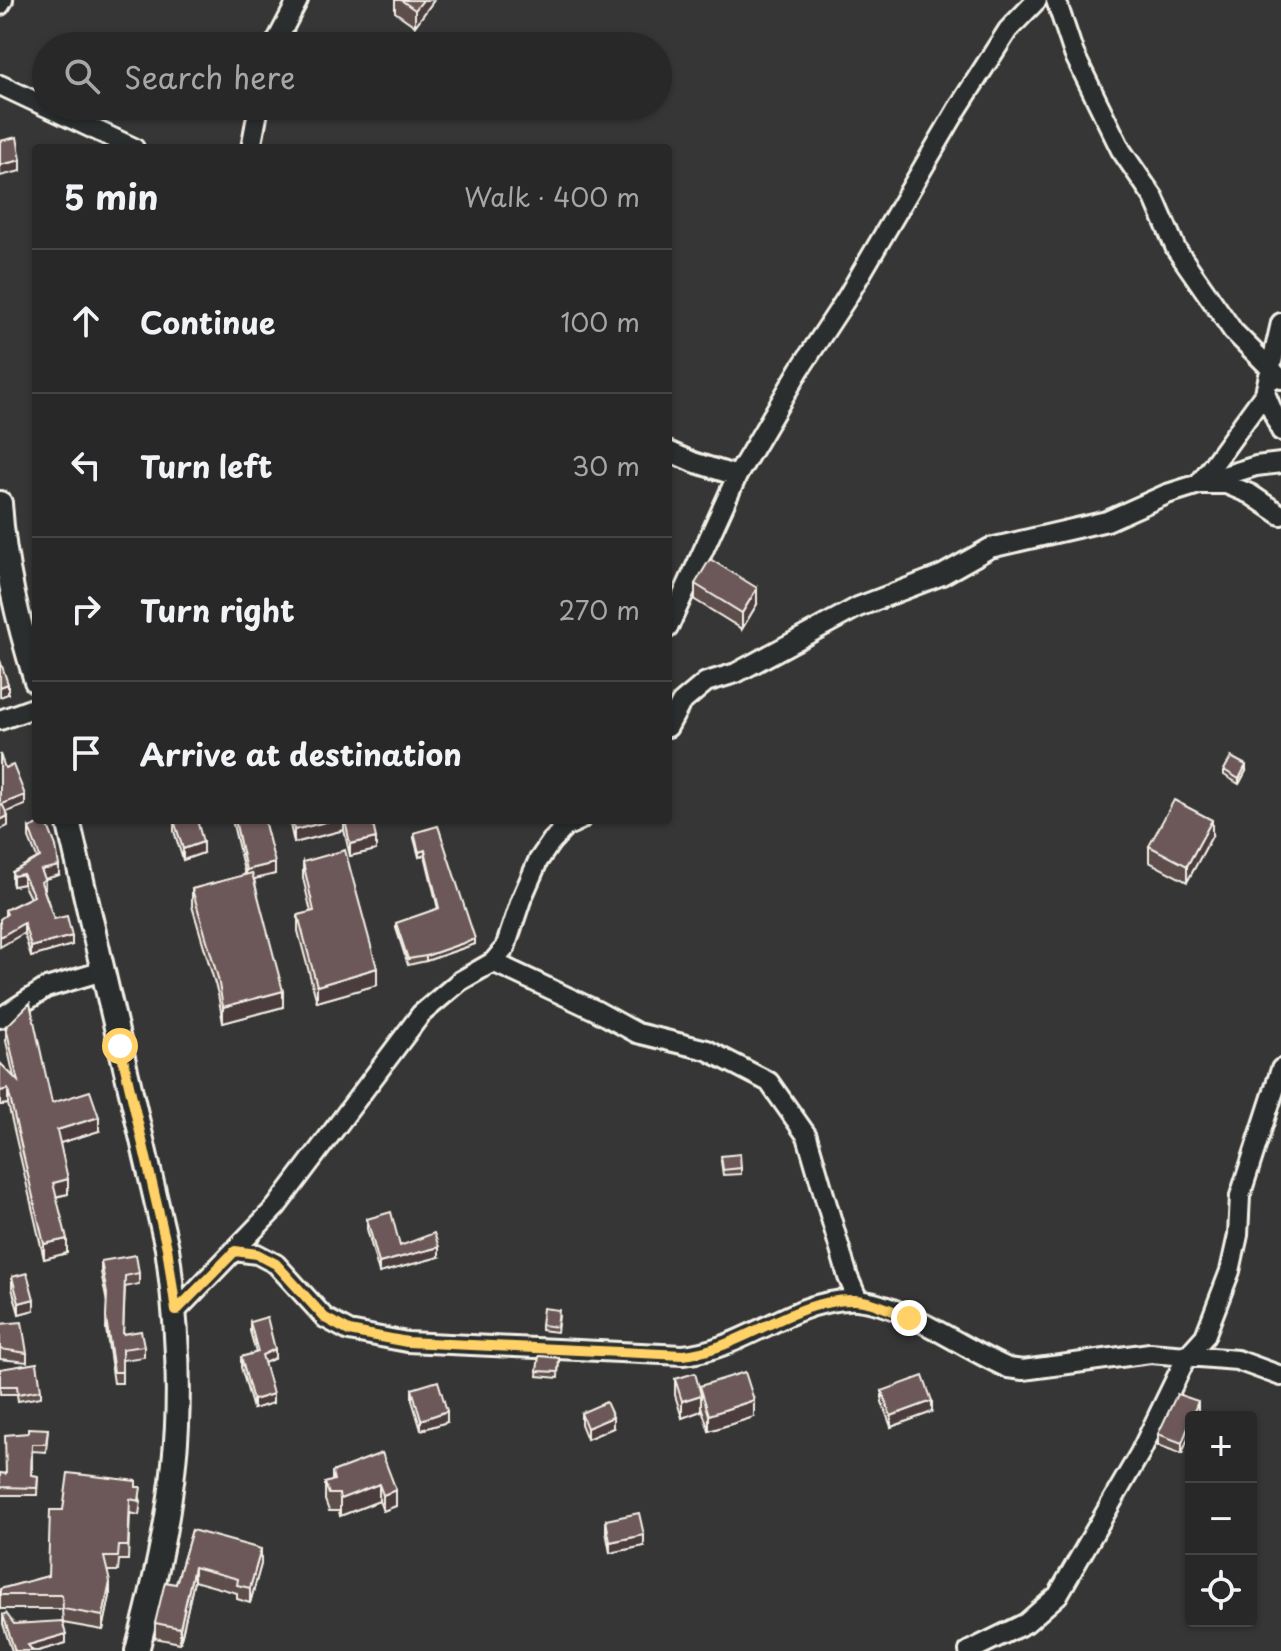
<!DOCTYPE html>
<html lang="en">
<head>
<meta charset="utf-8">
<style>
  :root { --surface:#292828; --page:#353434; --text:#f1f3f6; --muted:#a5a6a8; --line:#454445 }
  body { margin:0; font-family:"Playpen Sans",sans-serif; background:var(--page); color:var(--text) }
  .controls { position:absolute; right:24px; bottom:24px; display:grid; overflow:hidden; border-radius:8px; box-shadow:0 2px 6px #0004 }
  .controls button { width:72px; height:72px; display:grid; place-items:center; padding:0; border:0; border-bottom:2px solid var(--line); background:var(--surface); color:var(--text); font:40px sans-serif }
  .stop { position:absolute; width:24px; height:24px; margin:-18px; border:6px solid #ffd166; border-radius:50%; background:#fff }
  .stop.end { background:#ffd166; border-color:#fff; box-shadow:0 2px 8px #0008 }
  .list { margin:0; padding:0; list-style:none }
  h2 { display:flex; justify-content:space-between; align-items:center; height:104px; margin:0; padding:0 32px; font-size:34px }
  h2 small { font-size:26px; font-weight:400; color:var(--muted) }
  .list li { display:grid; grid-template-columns:52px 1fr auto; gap:24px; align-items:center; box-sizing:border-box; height:144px; padding:0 32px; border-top:2px solid var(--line) }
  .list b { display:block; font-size:30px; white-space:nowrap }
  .list em { font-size:26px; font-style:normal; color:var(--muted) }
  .icon { flex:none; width:44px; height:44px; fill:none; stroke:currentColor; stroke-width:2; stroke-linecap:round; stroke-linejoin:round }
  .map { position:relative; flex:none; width:1281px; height:1651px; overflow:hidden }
  .search { position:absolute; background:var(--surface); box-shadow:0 2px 6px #0004; left:32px; top:32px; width:640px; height:88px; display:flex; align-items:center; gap:20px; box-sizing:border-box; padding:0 28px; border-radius:44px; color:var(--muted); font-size:30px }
  .panel { position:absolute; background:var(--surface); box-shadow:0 2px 6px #0004; left:32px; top:144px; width:640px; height:680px; border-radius:8px }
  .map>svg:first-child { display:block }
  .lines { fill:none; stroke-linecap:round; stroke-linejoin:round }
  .minor-casing { stroke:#f4f1e8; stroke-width:24 }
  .tertiary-casing { stroke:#f4f1e8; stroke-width:28 }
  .minor { stroke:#2a2d2e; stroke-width:18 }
  .tertiary { stroke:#2a2d2e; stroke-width:22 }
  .wall { fill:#5d4d4c; stroke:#f4f1e8; stroke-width:2 }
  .shaded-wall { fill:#4c3e3e; stroke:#f4f1e8; stroke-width:2 }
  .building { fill:#6c5958; stroke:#f4f1e8; stroke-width:2 }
  .route { stroke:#ffd166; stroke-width:10 }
</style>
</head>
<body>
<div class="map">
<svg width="1281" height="1651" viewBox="0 0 1281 1651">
  <rect width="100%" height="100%" fill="#373636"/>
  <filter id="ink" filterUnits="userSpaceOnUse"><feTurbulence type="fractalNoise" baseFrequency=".0125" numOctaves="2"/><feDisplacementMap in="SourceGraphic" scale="16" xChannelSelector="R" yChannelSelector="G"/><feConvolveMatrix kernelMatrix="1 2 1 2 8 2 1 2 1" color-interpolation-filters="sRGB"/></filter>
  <g filter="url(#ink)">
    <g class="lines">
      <g class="minor-casing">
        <path id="minor" d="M1056,0L1074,54L1121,150L1154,198L1176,249L1233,331L1281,379
          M0,5L3,0
          M274,46L298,0
          M0,85L134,148
          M251,148L259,106
          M1281,323L1265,393L1281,431
          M668,451L693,462L737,476
          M1210,480L1256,466L1281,463
          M1199,484L1265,393
          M668,628L737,476L800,369L846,299L958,108L1008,30L1037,0
          M0,720L36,707
          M668,727L681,703L706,682L736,673L858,607L942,575L990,548L1107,521L1167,494L1199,484H1226L1250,494L1281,515
          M493,962L595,1010L637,1033L707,1050L769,1082L807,1136L848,1277L858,1300
          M0,1018L46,988L103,971
          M235,1251L257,1254L276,1264L325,1318L349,1331L407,1342L683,1355C725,1351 759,1328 797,1312C815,1304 838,1299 857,1300C904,1304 963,1349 1008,1368L1023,1370L1150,1353L1237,1360L1281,1376
          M176,1311L276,1207L421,1014L460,981L493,962L505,948L521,900L538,861L551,842L565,827L580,820
          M969,1651L1026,1623L1058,1595L1140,1453L1187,1356L1205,1336L1230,1271L1238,1235L1240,1196L1281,1069"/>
      </g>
      <g class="tertiary-casing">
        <path id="tertiary" d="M0,503C4,565 18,622 36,681
          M68,820L167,1248C177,1319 182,1392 174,1463C168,1527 153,1589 137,1651"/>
      </g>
      <use href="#minor" class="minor"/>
      <use href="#tertiary" class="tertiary"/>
    </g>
    <path class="wall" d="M395,0H434L415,26L395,12Z
      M695,584L757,604L742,629L695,600Z
      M1224,770L1246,771L1239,784L1224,775Z
      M174,820L203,853L183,860L174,831Z
      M232,820H260L275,874L254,879L283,1007L223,1023L218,994L192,906V889L245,875Z
      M289,820H372L376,850L350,856L344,830L294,843Z
      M438,826L475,944L426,961L408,965L396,928V923L438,909L425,855L419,857L414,838V833Z
      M29,828L59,875L45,879V889L44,890L54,919L72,945L31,957L24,933L5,916V910L30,898L23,884L13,886L12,882V872L37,858L29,838Z
      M1212,836L1187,882L1149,862V846Z
      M303,862L377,985L317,1002L298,931V915L311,912L303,878Z
      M6,1027L52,1103L99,1131L60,1143L68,1194L56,1197L67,1253L44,1259L8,1104L0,1105L14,1077L6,1041Z
      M721,1161L741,1168V1174L723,1175Z
      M367,1219L400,1246L439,1257L379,1273L367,1229Z
      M101,1261L139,1273V1284L125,1287L123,1334L144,1346V1357L122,1360V1383H114L106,1329L107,1303L101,1272Z
      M12,1277L34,1310L19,1314L12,1288Z
      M559,1316L557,1332L541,1330V1325Z
      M250,1322L275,1358L264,1363L273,1403L253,1409L241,1367V1357L256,1353L250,1331Z
      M0,1324L27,1353V1362L0,1359Z
      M539,1356L559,1358L558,1378L537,1376Z
      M0,1369L41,1390V1397L18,1401L17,1394H0Z
      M675,1379L700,1391V1386L754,1417L709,1431L701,1406V1411L682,1418L675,1395Z
      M412,1389L447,1422L421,1430L412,1400Z
      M882,1391L932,1412L891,1427L882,1402Z
      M1198,1412L1191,1417V1430L1182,1454L1158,1445V1434Z
      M581,1413L613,1428L587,1439L581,1424Z
      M48,1429L46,1452L32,1451V1475L38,1476L37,1495H0V1473L6,1474L28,1433Z
      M382,1453L396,1506L383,1511L379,1501L340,1516L339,1511H329L325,1500V1483L332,1481V1472Z
      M136,1487L141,1501L139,1515L130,1513L128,1560H119L118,1571H107L110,1596L103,1630L63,1623L66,1643L38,1651H12L3,1624V1615L14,1624L63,1623L62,1609H0V1589L48,1576L63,1510Z
      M606,1520L644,1546L610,1553L606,1531Z
      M192,1530L261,1564L250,1603L237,1599V1593L194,1581L180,1643L155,1638V1623L176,1584Z"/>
    <path class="shaded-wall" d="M423,0H434L415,26V10Z
      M21,160V171L0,176V165Z
      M757,588V604L742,629V613Z
      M8,684V694L0,697V687Z
      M1246,765V771L1239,784V779Z
      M25,795V805L2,814V804Z
      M8,816V826L0,830V820Z
      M333,820H344V830L294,843V830Z
      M1212,820V836L1187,882V866Z
      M376,838V850L350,856V844Z
      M203,842V853L183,860V849Z
      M425,850V855L419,857V852Z
      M275,863V874L246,881V870Z
      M59,866V875L41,880V870Z
      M23,874V884L13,886V876Z
      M24,923V933L0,947V937Z
      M72,936V945L31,957V947Z
      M475,939V944L426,961V956Z
      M377,968V985L317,1002V986Z
      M283,991V1007L223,1023V1007Z
      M8,1089V1104L0,1105V1091Z
      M99,1117V1131L57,1144V1130Z
      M68,1179V1194L53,1197V1183Z
      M67,1239V1253L44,1259V1244Z
      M439,1247V1257L379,1273V1263Z
      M34,1299V1310L19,1314V1303Z
      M275,1349V1358L262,1364V1355Z
      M273,1394V1403L253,1409V1400Z
      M701,1395V1411L682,1418V1401Z
      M754,1400V1417L709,1431V1415Z
      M932,1401V1412L891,1427V1416Z
      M1198,1401V1412L1196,1417H1192Z
      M447,1411V1422L421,1430V1420Z
      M613,1417V1428L587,1439V1428Z
      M1191,1419V1430L1182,1454V1443Z
      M379,1484V1501L340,1516V1499Z
      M396,1490V1506L383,1511V1495Z
      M644,1535V1546L610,1553V1542Z
      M261,1549V1564L250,1603V1588Z
      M194,1567V1581L180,1643V1628Z
      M110,1582V1596L103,1630V1616Z
      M66,1634V1643L38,1651H28V1645Z"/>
    <path class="building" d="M401,0H423L415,10Z
      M17,137L21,160L0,165V141Z
      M710,559L757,588L742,613L695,584Z
      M0,660L8,684L0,687Z
      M0,754L5,768L13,765L25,795L2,804L8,816L0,820Z
      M1231,757L1246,765L1239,779L1224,770Z
      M1174,800L1212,820L1187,866L1149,846Z
      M174,820H197L203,842L183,849Z
      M235,820H264L275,863L246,870Z
      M292,820H333L294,830Z
      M345,820H372L376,838L350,844Z
      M46,821L56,846L59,866L41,870L45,879L41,882L54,919L67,916L72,936L31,947L24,923L0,937V919L7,914L5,910L34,896L23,874L13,876L12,872L40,857L29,828Z
      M438,826L475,939L426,956L408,959L396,923L439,908L425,850L419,852L414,833Z
      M345,850L377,968L317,986L298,915L314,911L303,862Z
      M252,873L283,991L223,1007L218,978L192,889Z
      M30,1003L52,1103L90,1091L99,1117L57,1130L68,1179L53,1183L67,1239L44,1244L8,1089L0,1091V1063L18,1081L6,1027Z
      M740,1154L741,1168L723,1170L721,1156Z
      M391,1212L400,1246L434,1233L439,1247L379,1263L367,1219Z
      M136,1255L139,1273L125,1276L123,1334L141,1331L144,1346L122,1349V1372H114L106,1318L107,1294L101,1261Z
      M27,1273L34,1299L19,1303L12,1277Z
      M543,1308L559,1310L557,1327L541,1325Z
      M267,1317L275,1349L262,1355L273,1394L253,1400L241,1357L258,1352L250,1322Z
      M22,1322L27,1353L0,1349V1324Z
      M539,1356L559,1358L558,1372L537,1371Z
      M37,1363L41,1390L18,1394L17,1386H0V1369Z
      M745,1372L754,1400L709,1415L700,1386Z
      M695,1373L701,1395L682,1401L675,1379Z
      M923,1376L932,1401L891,1416L882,1391Z
      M438,1381L447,1411L421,1420L412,1389Z
      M1177,1394L1198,1401L1182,1443L1158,1434Z
      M606,1402L613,1417L587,1428L581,1413Z
      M28,1428L48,1429L46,1444H32L31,1475L38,1476L37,1488L0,1487V1473L6,1474L5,1435L28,1433Z
      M382,1453L396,1490L383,1495L379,1484L340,1499L339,1494H329L325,1483L334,1480L332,1472Z
      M68,1473L136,1481V1487H141L139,1501L130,1499L128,1546H119L118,1557H104L110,1582L103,1616L63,1609L62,1595H0V1589L48,1576L50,1510H63Z
      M639,1513L644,1535L610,1542L606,1520Z
      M192,1530L261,1549L250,1588L237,1585L238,1579L194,1567L180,1628L155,1623L165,1582L176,1584Z
      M6,1613L14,1624L62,1621L66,1634L28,1645L33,1651H15L3,1615Z"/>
  </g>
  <g class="lines" filter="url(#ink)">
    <path class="route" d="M120,1046L167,1248L176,1311L235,1251L257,1254L276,1264L325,1318L349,1331L407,1342L683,1355C744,1349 793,1298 855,1300C873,1301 893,1311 909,1318"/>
  </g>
</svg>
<div class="controls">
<button>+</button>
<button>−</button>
<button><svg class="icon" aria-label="locate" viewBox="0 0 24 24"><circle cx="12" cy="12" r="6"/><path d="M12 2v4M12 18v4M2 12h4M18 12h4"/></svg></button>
</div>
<div class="stop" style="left:120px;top:1046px"></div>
<div class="stop end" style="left:909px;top:1318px"></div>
<div class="search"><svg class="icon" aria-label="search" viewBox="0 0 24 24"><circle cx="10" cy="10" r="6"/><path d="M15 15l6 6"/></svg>Search here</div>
<section class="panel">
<h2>5 min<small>Walk · 400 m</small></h2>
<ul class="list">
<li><svg class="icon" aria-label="ahead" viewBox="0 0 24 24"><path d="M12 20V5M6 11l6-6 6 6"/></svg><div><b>Continue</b></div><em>100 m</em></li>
<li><svg class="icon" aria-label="left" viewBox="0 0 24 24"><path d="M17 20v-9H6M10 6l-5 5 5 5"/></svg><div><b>Turn left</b></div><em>30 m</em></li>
<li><svg class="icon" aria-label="right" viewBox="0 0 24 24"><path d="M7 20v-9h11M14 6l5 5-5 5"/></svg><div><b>Turn right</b></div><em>270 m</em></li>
<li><svg class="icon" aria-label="arrive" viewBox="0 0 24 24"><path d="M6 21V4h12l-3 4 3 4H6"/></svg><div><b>Arrive at destination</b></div></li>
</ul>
</section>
</div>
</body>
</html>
